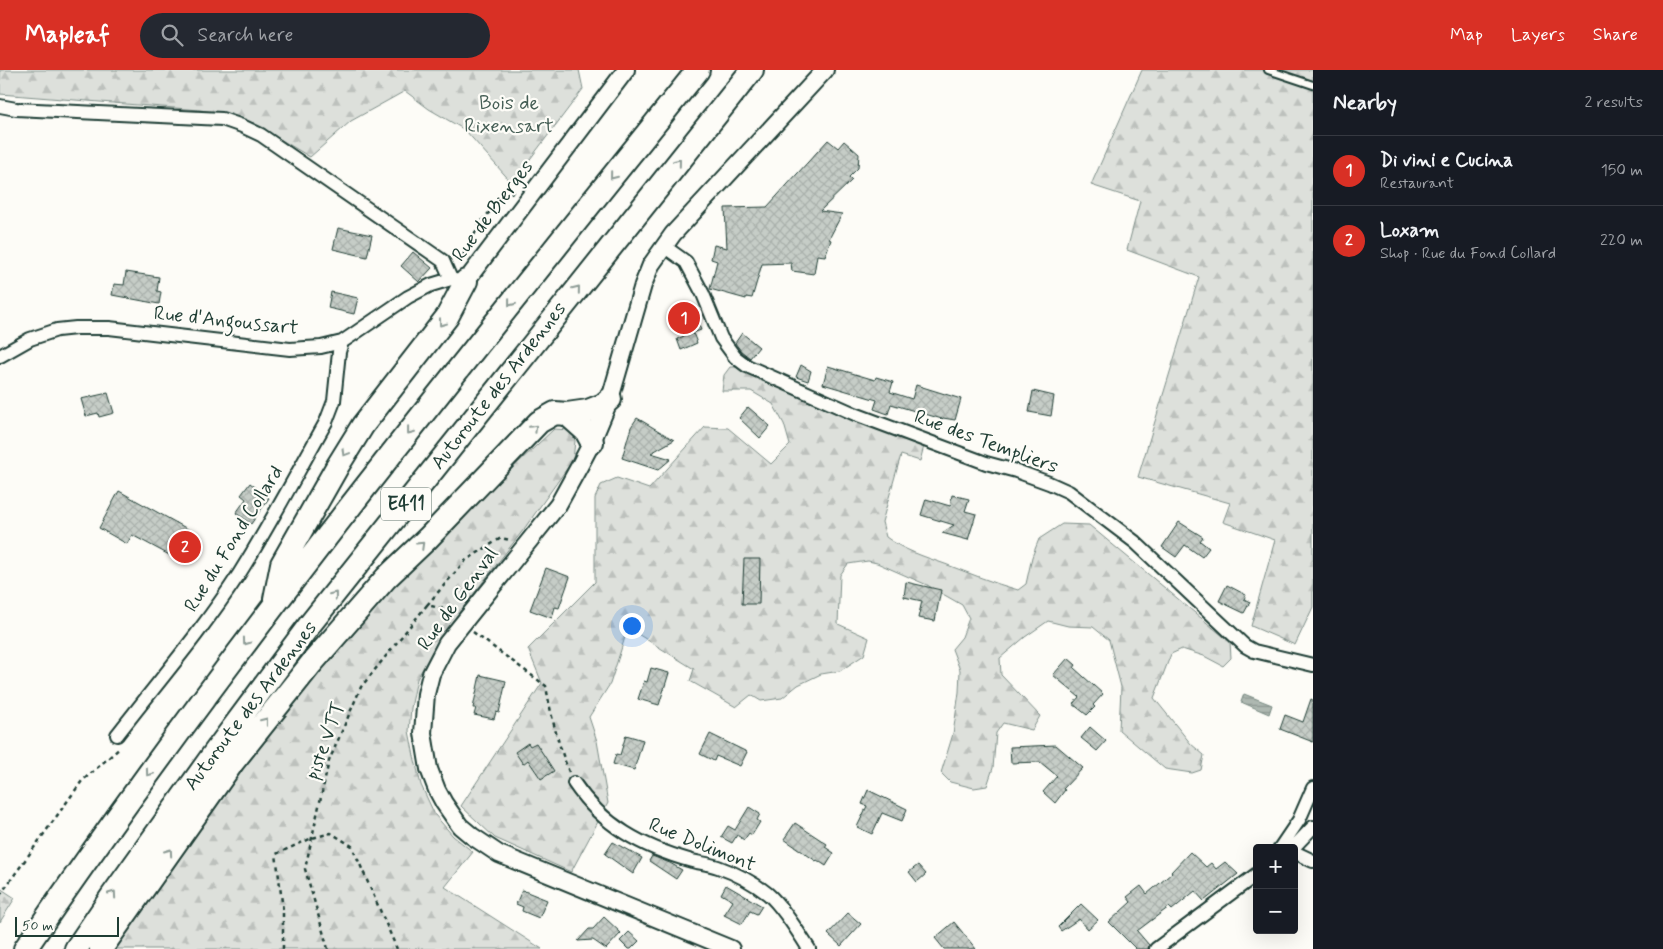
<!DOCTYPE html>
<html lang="en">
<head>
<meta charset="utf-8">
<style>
  :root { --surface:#171b24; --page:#242831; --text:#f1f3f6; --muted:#9ea1a6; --line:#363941; --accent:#d93025 }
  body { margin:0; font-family:Mynerve,sans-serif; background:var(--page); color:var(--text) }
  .controls { position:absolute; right:15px; bottom:15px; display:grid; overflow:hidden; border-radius:5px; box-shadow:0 5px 20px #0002 }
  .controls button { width:45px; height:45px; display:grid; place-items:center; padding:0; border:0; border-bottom:1px solid var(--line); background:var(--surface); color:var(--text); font:25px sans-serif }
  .scale { position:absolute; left:15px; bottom:12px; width:104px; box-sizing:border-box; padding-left:5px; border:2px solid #1f3d34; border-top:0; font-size:14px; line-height:18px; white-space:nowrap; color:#1f3d34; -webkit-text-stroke:4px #fdfcf7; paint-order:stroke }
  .you { position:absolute; left:631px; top:555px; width:18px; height:18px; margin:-12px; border:4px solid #fff; border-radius:50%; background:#1a73e8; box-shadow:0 0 0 8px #1a73e833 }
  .badge { display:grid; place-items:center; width:32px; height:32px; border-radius:50%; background:var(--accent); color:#fff; font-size:16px; font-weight:700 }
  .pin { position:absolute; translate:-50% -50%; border:2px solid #fff; box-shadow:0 1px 5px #0006 }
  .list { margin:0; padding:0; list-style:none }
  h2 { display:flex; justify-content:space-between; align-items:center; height:65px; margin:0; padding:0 20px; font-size:21px }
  h2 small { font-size:16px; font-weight:400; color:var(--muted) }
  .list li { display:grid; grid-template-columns:32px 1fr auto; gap:15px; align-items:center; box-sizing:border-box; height:70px; padding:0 20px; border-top:1px solid var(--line) }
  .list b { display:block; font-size:19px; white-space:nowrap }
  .list p { margin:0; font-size:16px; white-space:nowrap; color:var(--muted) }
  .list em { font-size:16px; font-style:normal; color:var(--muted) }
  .icon { flex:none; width:28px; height:28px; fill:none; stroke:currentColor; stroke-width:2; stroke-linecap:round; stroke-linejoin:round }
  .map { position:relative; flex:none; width:1313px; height:879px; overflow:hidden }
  header { display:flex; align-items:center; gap:30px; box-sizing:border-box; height:70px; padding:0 25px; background:var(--accent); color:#fff }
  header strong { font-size:24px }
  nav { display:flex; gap:28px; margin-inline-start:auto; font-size:18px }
  .search { width:350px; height:45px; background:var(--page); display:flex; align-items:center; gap:12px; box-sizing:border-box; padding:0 18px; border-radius:28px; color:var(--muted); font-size:19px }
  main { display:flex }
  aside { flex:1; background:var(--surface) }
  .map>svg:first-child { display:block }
  .forest { fill:url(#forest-firs); stroke:#7e8e88 }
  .water { fill:url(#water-rules); stroke:#75877f }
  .building { fill:url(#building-cross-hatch); stroke:#1f3d34 }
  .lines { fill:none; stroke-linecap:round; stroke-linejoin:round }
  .service-casing { stroke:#1f3d34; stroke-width:10 }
  .minor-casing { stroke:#1f3d34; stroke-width:16 }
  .tertiary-casing { stroke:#1f3d34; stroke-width:20 }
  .motorway-casing { stroke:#1f3d34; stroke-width:26 }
  .path { stroke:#1f3d34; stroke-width:2.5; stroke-dasharray:4 4; stroke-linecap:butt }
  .service { stroke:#fdfcf7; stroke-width:6 }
  .minor { stroke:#fdfcf7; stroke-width:12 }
  .tertiary { stroke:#fdfcf7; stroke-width:16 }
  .motorway { stroke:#fdfcf7; stroke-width:22 }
  .oneway { stroke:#8e9c96 }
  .labels { text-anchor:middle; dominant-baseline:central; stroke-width:4.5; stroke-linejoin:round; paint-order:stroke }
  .shield { fill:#fdfcf7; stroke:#62766e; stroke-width:1 }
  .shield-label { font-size:19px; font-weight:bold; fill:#1f3d34 }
  .park-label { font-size:20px; fill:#455e55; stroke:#fdfcf7 }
  .street-label { font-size:20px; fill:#1f3d34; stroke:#fdfcf7 }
</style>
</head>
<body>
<header>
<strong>Mapleaf</strong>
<div class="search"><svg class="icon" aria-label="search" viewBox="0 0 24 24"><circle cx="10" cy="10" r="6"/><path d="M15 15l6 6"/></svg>Search here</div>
<nav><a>Map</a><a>Layers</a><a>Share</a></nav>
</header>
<main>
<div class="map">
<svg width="1313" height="879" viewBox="0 0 1313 879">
  <defs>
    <pattern id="forest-firs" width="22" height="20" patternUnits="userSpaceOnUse" patternTransform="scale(1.25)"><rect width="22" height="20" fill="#dde0db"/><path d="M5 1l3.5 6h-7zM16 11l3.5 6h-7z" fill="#bdc1bd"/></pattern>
    <pattern id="water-rules" width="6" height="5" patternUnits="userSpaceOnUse" patternTransform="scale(1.25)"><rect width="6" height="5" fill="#aeb8b1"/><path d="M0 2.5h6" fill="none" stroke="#8d9791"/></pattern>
    <pattern id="building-cross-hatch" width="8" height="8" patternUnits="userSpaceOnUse" patternTransform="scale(1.25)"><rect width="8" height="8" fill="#c6cdc7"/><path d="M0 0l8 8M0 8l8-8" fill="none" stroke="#aab1ac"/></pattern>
  </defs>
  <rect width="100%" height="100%" fill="#fdfcf7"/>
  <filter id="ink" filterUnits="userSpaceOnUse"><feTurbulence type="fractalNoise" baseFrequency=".02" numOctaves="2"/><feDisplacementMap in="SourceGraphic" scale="10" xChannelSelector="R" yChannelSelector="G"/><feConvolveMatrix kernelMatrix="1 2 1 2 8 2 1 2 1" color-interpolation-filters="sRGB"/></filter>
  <g filter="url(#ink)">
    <path class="forest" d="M0,0H579L583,19L512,113L465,60L429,39L405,21L351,51L310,87L253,53L228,44L200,40L0,24Z
      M1142,0H1313V537L1295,575L1251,556L1275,470L1223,452L1230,433L1138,407L1199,207L1127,180L1140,131L1091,115Z
      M730,297H736L816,335L924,376L920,391L901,385L882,452L886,467C903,480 925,487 945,494C969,503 993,513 1018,520L1026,514L1032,487L1039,469L1062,454L1089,455L1230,572L1231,588L1223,596L1204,586L1182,579L1171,584L1154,628L1191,674L1204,685L1201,700L1192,703L1165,699L1119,660L1121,617L1109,570L1093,557L1068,556L1048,551L1025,567L1000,588L1001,605L1040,646L1032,660L1003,653L996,663L993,698L987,716L974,718L950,712L941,703L953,664L959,622L960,600L952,579L962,567L969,548L962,535L927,515L877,493L868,491L848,494L840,505L838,554L869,568L864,585L840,601L821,604L798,615L782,628L761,631L751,625L736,637L690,611L694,599L628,558L610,614L589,647L597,671L608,733L571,802L495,768L461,736L542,613L528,579L595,512V428L601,415L617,408L649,419L705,357L728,358L771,394L790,375L784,354L773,334L751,321H722L724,305Z
      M554,359L571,360L575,371L573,390L524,459L438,570L417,609L411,638L409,661L414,686L421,715L435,745L453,766L473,782L445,817L542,879H116L273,651L385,518Z
      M0,818L15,828L0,852Z"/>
    <path class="water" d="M1244,624L1272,635L1269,644L1241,632Z"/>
    <path class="building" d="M828,70L838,78L844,71L859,84L858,98L849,107L852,110L820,141L842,144L829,169L831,170L825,186L817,185L814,204L792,201L791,193L762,194L752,228L746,227V229L710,219L717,191L711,189L714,175L727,178L725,138L767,137Z
      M338,158L372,165L367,187L333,179Z
      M413,182L432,198L419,212L401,196Z
      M126,202L159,207L157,221L161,222L159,234L112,225L114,214L124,215Z
      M331,222L358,228L354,244L328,238Z
      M691,236L701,260L693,263L697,273L681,280L677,269L684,266L674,243Z
      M742,263L759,277L750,288L741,281L735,273Z
      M801,295L811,301L808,311L796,307Z
      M828,296L875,310L876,307L893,312L890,322L912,329L916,315L961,329L955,350L943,348L942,349L891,334L888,344L874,339L877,330L823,314Z
      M1033,321L1054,326L1051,346L1029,342Z
      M108,323L114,343L99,347L98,343L86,346L81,329Z
      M748,337L770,356L760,368L739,348Z
      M637,348L674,370L651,383L671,389L658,400L622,388L631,357Z
      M250,413L269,428L251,454L236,443L246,429L241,425Z
      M119,421L202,467L186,494L132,465L127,474L99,458Z
      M952,425L969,429L965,441L976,444L968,470L942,463L954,455L921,445L926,429L950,436Z
      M1179,452L1203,467L1200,471L1209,478L1202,487L1185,475L1176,487L1162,477Z
      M744,489H760L759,534H742Z
      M546,498L570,507L559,538L555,537L552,548L530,540Z
      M906,512L941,520L935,551L918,548L922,531L904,527Z
      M1227,515L1246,525L1244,529L1250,532L1244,543L1219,531Z
      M1068,588L1076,595L1074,598L1103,624L1093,635L1095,637L1087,645L1073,634L1079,627L1053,605Z
      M651,598L669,603L659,635L638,629L644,611L647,612Z
      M480,605L506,611L499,643L496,642L494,649L474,645L476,638H473Z
      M1311,629L1313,630V672L1280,659L1285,645L1303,652Z
      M1090,657L1106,671L1097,681L1081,668Z
      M710,664L747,682L740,696L716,686L714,691L700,684Z
      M626,665L643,670L634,700L613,694L616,684L620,685Z
      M528,673L530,676L536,673L554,701L541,709L528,690L523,694L515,682Z
      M1056,675L1083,698L1063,719L1065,720L1055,733L1043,722L1057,706L1040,692L1011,693L1010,677Z
      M868,720L907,739L902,751L882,743L872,764L857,757L867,736L862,734Z
      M749,737L760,744L757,750L760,752L752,765L749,763L744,770L737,765L732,773L721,767L728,756L735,760Z
      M795,753L827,774L825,777L834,783L826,796L817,790L816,791L784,769Z
      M613,772L642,788L633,804L605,784Z
      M1190,782L1206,797L1211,793L1216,799L1225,792L1238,804L1204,831L1195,821L1172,840L1169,837L1137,861L1149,875L1148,879H1136L1109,852L1131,832L1127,827L1141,816L1147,824L1172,803L1171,802Z
      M652,786L670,793L682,800L676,809L649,791Z
      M918,795L926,804L917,812L909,802Z
      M726,815L762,836L757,844L750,841L742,854L724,845L733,831L721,824Z
      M522,820L547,830L539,848L522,841L523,837L516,834Z
      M1081,834L1098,850L1088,859L1079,849L1061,861L1058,857Z
      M848,843L861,854L841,876L828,864Z
      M604,847L621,863L606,879L593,870L578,871L589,859H593Z
      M954,852L976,879H944L935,868Z
      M629,862L639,871L631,879H628L620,871Z"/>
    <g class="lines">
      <g class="service-casing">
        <path id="service" d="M1268,0L1313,15"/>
      </g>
      <g class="minor-casing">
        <path id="minor" d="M0,36L16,39L222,49L242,56L261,65L443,191L451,209
          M665,177L686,192L703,224L721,268L735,287L747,296L855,344L986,393L1016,401L1049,413L1069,422L1135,472L1245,576L1254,581L1313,595
          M0,286L30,269L57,260L76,258H109L290,279L321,277L342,272L408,227L431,215L451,209L459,211
          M117,665C158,612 202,561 239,504C270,455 297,403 326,352L334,331L339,282L342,272
          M574,713C603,756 642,777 692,791C700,793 709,794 718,797C735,803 754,813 768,824C782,836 799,863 809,879
          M1280,778L1299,750L1313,718
          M1293,778L1313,757
          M1294,782L1313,791
          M1156,879L1257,804"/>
      </g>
      <g class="tertiary-casing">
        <path id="tertiary" d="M466,211L626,0
          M731,879L499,784L472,766L460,756L444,733L437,720L429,699L423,663L426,624L431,604L447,573L558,435L580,395L592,372L610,329L643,215L651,195L673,164L825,0"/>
      </g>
      <g class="motorway-casing">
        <path id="motorway" d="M567,344L586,361L592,372
          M275,529L282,494L337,397L363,355L447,247L466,211
          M25,879C233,574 467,288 698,0
          M76,879L112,826L215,682L311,553L752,0
          M101,879L233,692L311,594L386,508L428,468L539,352L555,343L567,344L588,341L603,335L610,329"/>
      </g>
      <path class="path" d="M459,193L481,152L493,138L516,119
        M427,535L465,491L501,468L510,470
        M473,562L546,616C551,646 558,674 569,702
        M0,825L82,711L120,678
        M283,879V840L276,784L312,768L331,763L352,776L397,879
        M328,879L305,799L329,691L361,617L427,535L453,541"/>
      <use href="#service" class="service"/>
      <use href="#minor" class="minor"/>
      <use href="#tertiary" class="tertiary"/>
      <use href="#motorway" class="motorway"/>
    </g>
    <defs><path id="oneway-chevron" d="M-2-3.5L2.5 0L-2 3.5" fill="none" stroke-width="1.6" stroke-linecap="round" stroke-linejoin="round" transform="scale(1.25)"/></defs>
    <g class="oneway">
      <use href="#oneway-chevron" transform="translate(678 92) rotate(-51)"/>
      <use href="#oneway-chevron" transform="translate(613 106) rotate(129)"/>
      <use href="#oneway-chevron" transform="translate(577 219) rotate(-51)"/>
      <use href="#oneway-chevron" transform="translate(511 233) rotate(128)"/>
      <use href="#oneway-chevron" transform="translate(442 253) rotate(127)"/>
      <use href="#oneway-chevron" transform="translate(534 358) rotate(-46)"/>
      <use href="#oneway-chevron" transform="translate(410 361) rotate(128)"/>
      <use href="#oneway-chevron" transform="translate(345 383) rotate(121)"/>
      <use href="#oneway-chevron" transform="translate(421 475) rotate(-44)"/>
      <use href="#oneway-chevron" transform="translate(334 525) rotate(-52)"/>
      <use href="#oneway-chevron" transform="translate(246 572) rotate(126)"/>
      <use href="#oneway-chevron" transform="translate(265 651) rotate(-52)"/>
      <use href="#oneway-chevron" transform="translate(149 703) rotate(126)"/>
      <use href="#oneway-chevron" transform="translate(169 782) rotate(-55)"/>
      <use href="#oneway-chevron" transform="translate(113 824) rotate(-55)"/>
    </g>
  </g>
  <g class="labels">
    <rect class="shield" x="381" y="417.5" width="50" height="33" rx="4"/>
    <g class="shield-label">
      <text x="406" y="434">E411</text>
    </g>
    <g class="park-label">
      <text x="509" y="33">Bois de<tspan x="509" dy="23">Rixensart</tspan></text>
    </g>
    <g class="street-label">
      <text transform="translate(493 141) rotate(-53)">Rue de Bierges</text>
      <text transform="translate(226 251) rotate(6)">Rue d'Angoussart</text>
      <text transform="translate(499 316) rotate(-52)">Autoroute des Ardennes</text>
      <text transform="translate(986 372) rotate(20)">Rue des Templiers</text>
      <text transform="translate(234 469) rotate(-58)">Rue du Fond Collard</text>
      <text transform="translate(458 529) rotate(-54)">Rue de Genval</text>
      <text transform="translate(251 636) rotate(-53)">Autoroute des Ardennes</text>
      <text transform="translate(326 671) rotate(-70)">piste VTT</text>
      <text transform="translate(702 775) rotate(22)">Rue Dolimont</text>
    </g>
  </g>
</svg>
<div class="controls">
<button>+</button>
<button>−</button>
</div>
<div class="scale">50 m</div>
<div class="you"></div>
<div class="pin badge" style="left:684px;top:248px">1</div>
<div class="pin badge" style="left:185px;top:477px">2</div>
</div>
<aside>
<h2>Nearby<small>2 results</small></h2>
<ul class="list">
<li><span class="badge">1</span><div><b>Di vini e Cucina</b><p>Restaurant</p></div><em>150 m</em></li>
<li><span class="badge">2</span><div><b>Loxam</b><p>Shop · Rue du Fond Collard</p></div><em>220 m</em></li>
</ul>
</aside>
</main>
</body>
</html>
